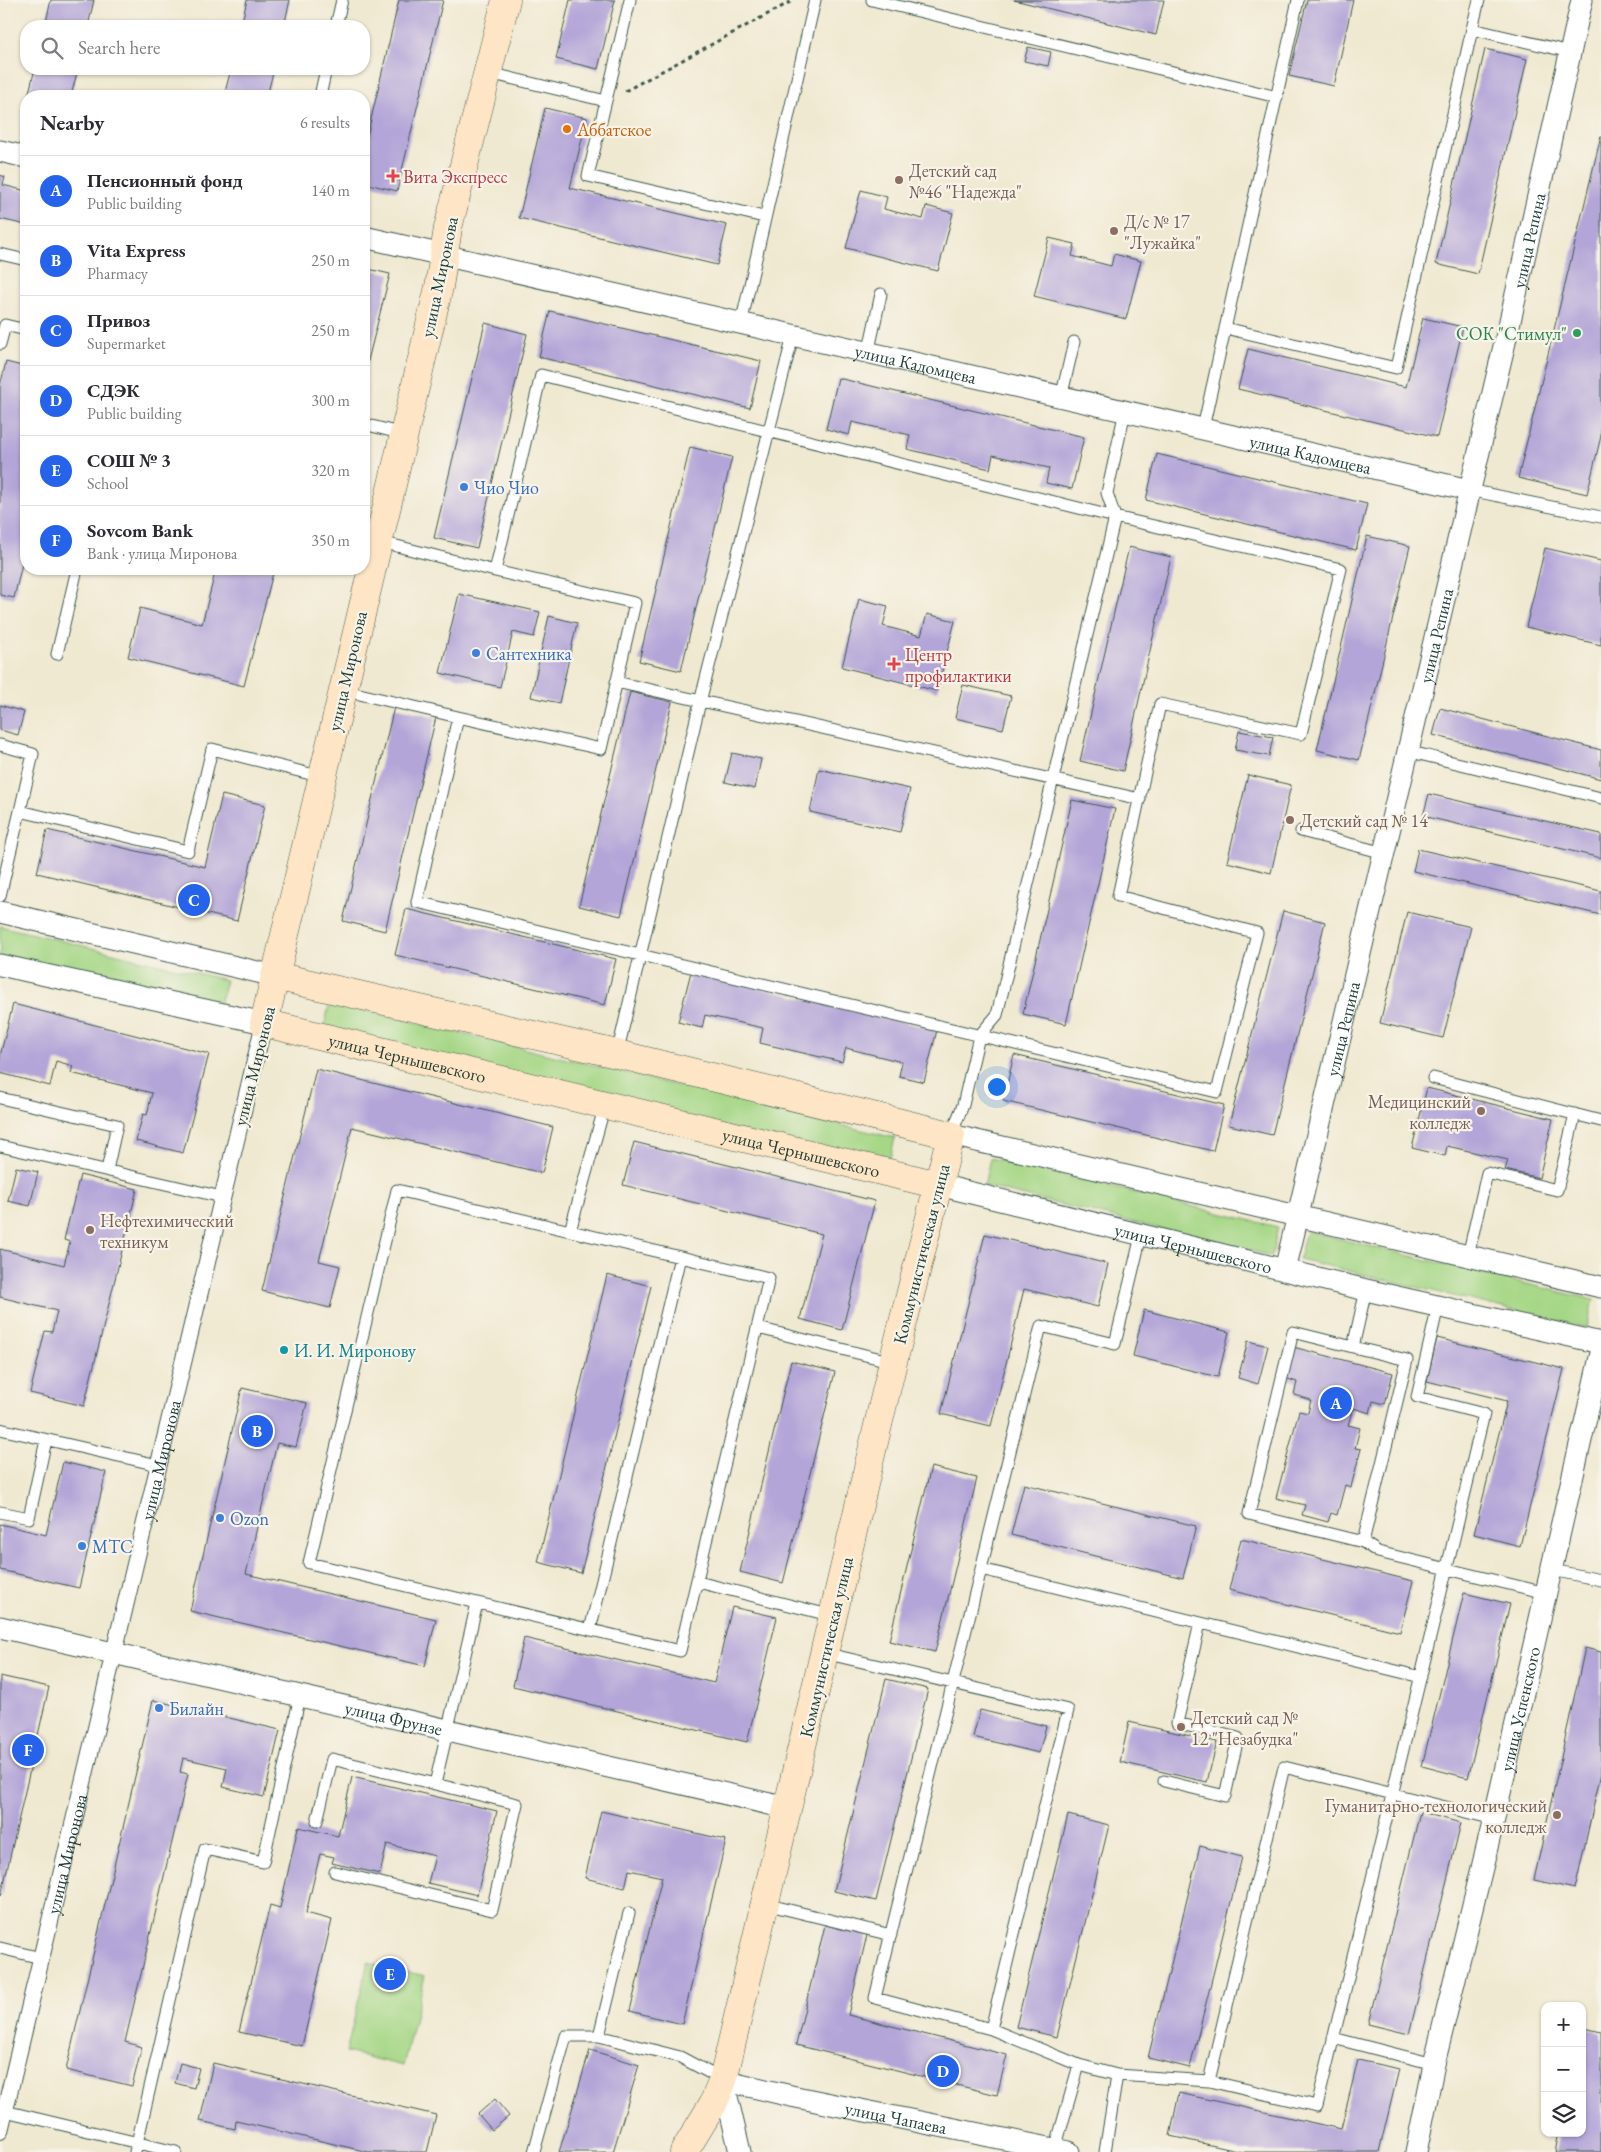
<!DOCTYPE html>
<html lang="en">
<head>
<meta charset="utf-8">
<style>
  :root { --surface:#fff; --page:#f7f7f7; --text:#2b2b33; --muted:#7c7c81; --line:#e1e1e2; --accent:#2563eb }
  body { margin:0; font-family:"EB Garamond",serif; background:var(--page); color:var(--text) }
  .controls { position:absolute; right:15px; bottom:15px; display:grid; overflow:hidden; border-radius:10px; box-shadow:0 1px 4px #0004 }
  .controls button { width:45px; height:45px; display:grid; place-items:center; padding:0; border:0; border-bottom:1px solid var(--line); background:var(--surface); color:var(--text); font:25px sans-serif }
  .you { position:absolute; left:996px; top:1086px; width:18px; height:18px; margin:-12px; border:4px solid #fff; border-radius:50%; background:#1a73e8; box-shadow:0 0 0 8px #1a73e833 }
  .badge { display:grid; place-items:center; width:32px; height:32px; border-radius:50%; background:var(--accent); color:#fff; font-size:16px; font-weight:700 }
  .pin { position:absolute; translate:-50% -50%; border:2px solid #fff; box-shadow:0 1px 5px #0006 }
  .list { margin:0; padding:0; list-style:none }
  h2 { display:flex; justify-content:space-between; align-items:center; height:65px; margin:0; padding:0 20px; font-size:21px }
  h2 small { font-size:16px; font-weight:400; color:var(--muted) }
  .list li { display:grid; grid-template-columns:32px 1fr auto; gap:15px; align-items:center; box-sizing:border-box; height:70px; padding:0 20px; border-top:1px solid var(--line) }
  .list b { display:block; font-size:19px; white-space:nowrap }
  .list p { margin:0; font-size:16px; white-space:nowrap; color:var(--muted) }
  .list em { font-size:16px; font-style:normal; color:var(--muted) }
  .icon { flex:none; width:28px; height:28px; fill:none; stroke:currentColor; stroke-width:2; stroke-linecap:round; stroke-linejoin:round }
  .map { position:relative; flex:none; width:1601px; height:2152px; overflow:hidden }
  .search { position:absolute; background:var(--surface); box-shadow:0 1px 4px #0004; left:20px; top:20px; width:350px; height:55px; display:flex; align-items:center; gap:12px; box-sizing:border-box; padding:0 18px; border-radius:20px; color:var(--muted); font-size:19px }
  .panel { position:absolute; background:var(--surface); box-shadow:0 1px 4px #0004; left:20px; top:90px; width:350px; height:485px; border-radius:20px }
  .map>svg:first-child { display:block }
  .green { fill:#a6d786; stroke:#628a5d }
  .building { fill:#b3a5d8 }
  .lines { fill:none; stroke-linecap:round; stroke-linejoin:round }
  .service-casing { stroke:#3e574c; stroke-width:13 }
  .pedestrian-casing { stroke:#3e574c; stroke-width:18 }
  .minor-casing { stroke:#3e574c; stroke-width:23 }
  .secondary-casing { stroke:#3e574c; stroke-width:29 }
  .path { stroke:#3e574c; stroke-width:3; stroke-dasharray:4 4; stroke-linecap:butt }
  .service { stroke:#fff; stroke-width:11 }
  .pedestrian { stroke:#fff; stroke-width:16 }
  .minor { stroke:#fff; stroke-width:21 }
  .secondary { stroke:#fee5c5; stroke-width:28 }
  .food-dot { fill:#e8710a; stroke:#f7f3e8; stroke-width:2 }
  .health-dot { fill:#e0444e; stroke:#f7f3e8; stroke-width:2 }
  .education-dot { fill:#8d6e63; stroke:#f7f3e8; stroke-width:2 }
  .leisure-dot { fill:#2e9e5b; stroke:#f7f3e8; stroke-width:2 }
  .shop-dot { fill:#3f7fe0; stroke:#f7f3e8; stroke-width:2 }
  .culture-dot { fill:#0f9aa8; stroke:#f7f3e8; stroke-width:2 }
  .labels { text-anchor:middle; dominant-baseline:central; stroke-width:4.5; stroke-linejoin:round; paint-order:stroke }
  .food-label { font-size:18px; fill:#c56008; stroke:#f7f3e8; text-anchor:start }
  .education-label { font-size:18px; fill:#785e54; stroke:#f7f3e8; text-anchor:start }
  .health-label { font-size:18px; fill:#be3a42; stroke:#f7f3e8; text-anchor:start }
  .street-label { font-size:18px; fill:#1f3d34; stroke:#f7f3e8 }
  .leisure-label { font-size:18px; fill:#27864d; stroke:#f7f3e8; text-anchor:end }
  .shop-label { font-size:18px; fill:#366cbe; stroke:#f7f3e8; text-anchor:start }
  .culture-label { font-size:18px; fill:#0d838f; stroke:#f7f3e8; text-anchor:start }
</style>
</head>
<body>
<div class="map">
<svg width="1601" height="2152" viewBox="0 0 1601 2152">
  <rect width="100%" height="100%" fill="#f7f3e8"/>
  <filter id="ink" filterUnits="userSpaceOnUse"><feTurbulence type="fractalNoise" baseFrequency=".02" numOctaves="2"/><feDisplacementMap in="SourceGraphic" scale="10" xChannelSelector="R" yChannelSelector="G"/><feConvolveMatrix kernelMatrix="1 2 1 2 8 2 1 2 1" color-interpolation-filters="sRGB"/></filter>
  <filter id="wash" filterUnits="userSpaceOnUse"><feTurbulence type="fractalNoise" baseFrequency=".0096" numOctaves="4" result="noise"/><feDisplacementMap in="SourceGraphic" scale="20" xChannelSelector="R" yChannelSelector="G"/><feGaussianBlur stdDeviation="1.12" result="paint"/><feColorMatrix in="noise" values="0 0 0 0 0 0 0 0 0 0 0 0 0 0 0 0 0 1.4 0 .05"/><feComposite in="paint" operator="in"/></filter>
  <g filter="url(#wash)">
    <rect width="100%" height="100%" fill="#f0e9d1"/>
    <path class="green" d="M0,926L226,980L219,1008L0,956Z
      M330,1002L895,1138L888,1166L323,1030Z
      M990,1158L1278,1227L1272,1256L984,1186Z
      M1306,1231L1594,1300L1587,1328L1299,1259Z
      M368,1962L425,1976L403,2066L346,2052Z"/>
    <g id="blocks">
      <path class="building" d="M51,0H94L88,26H45Z
        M247,0H290L284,26H241Z
        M399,0H443L397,191L364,183V149Z
        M570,0H615L598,69L556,59Z
        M1014,0H1164L1156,35Z
        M1307,0H1353L1334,86L1289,76Z
        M1028,47L1051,52L1048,66L1024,61Z
        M1485,49L1527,59L1478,274L1436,264Z
        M35,69H78L71,96H28Z
        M231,69H274L267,96H224Z
        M545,108L587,118L570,188L727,225L717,265L519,218Z
        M1601,136V436L1587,494L1518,478Z
        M0,175L5,177L3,185L26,191V225L0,219Z
        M861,190L887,197L884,209L923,219L926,206L953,213L938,271L846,248Z
        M1049,238L1075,244L1072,256L1111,266L1114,254L1141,261L1126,319L1034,296Z
        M364,268L390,274L364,376Z
        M550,311L761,361L750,408L539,357Z
        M1423,318L1463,327L1437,437L1238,389L1248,349L1406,387Z
        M485,323L527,334L477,548L434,538Z
        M6,362L26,367V547L14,598L0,595V386Z
        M838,378L1084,437L1072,489L1046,483L1049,468L993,455L990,469L907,449L910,435L852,422L849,435L826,429Z
        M690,447L732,457L681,671L639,661Z
        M1157,454L1367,504L1356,550L1146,500Z
        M1367,536L1410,546L1359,760L1317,750Z
        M1129,547L1171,557L1123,771L1080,761Z
        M1545,548L1601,561V645L1526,627Z
        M216,569H274L244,686L128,657L140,608L202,624Z
        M459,594L540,612L534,637L513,632L500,687L440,673Z
        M859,599L888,606L883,626L921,636L927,614L955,621L937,691L842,667Z
        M549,616L577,623L559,703L531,697Z
        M963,685L1011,696L1003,729L955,718Z
        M630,692L672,702L621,916L579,906Z
        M0,705L24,712L18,735L0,730Z
        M394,707L436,717L385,931L343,921Z
        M1440,708L1601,750V779L1433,735Z
        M1239,731L1273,737L1269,756L1235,750Z
        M732,753L761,759L755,789L725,782Z
        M819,769L910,789L900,832L810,812Z
        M1248,775L1291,785L1271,873L1227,862Z
        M1429,794L1601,834V858L1423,816Z
        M222,795L265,805L237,921L37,873L47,830L205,867Z
        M1072,800L1115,809L1066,1024L1023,1014Z
        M1418,849L1601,891V915L1413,871Z
        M406,909L616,959L605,1005L395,955Z
        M1283,911L1325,922L1272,1135L1229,1125Z
        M1407,912L1471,927L1443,1038L1380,1023Z
        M691,972L937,1030L924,1082L899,1076L902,1062L846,1048L842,1062L760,1043L763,1028L705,1015L702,1028L678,1022Z
        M13,1004L209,1054L183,1153L136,1141L143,1114L147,1115L152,1093L71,1073L73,1066L56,1061L50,1086L0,1073V1056Z
        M1014,1055L1224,1105L1213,1151L1003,1101Z
        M316,1069L553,1127L542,1173L352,1127L319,1261L340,1266L330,1308L262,1291Z
        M1427,1088L1553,1119L1539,1178L1505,1170L1508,1160L1447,1146L1445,1156L1412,1148Z
        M634,1142L875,1201L842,1330L800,1319L822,1234L623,1185Z
        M16,1167L38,1172L30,1206L8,1201Z
        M80,1175L137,1189L84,1406L30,1393L45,1331L52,1332L57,1311L0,1297V1249L64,1265L70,1242L64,1240Z
        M985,1234L1108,1264L1098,1307L1024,1289L991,1426L941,1414Z
        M607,1275L651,1286L581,1573L538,1562Z
        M1144,1310L1229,1332L1218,1377L1133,1356Z
        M1437,1338L1564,1369L1520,1546L1474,1534L1507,1401L1427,1381Z
        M1248,1341L1268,1346L1258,1384L1238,1378Z
        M1293,1347L1393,1373L1385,1404L1373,1401L1370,1413L1353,1408L1348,1425L1360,1428L1355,1448L1361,1449L1351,1487L1345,1485L1337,1515L1331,1513L1328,1522L1302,1515L1305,1505L1276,1498L1299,1411L1308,1413L1311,1400L1294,1395L1297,1382L1285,1378Z
        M791,1361L835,1372L783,1583L740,1572Z
        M242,1388L307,1403L296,1447L277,1443L246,1574L436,1619L425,1666L190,1611Z
        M63,1462L106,1472L79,1588L0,1570V1524L46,1535Z
        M931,1467L977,1478L935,1652L889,1641Z
        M1024,1484L1196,1526L1183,1578L1011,1535Z
        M1241,1539L1413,1581L1400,1632L1229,1590Z
        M1464,1593L1510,1604L1468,1778L1422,1766Z
        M732,1607L777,1617L747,1742L513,1686L524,1638L714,1683Z
        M1585,1648L1601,1652V1773L1575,1889L1534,1880Z
        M0,1676L49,1687L1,1896H0Z
        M886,1679L928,1689L876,1901L834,1891Z
        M153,1700L280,1730L264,1797L223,1787L227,1768L183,1758L180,1772L188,1774L125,2042L142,2047L132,2086L66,2070Z
        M980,1710L1046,1726L1039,1753L973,1737Z
        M1129,1722L1217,1742L1207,1782L1120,1762Z
        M352,1777L497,1811L477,1895L428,1883L435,1856L387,1844L380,1874L332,1863L334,1857L320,1854L306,1913L332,1920L302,2046L239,2032L270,1905L280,1908L298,1827L338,1836Z
        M601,1811L726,1840L682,2024L630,2011L662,1877L629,1870L625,1888L585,1878Z
        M1420,1812L1461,1823L1409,2034L1368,2024Z
        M1068,1815L1109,1825L1057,2037L1016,2027Z
        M1200,1846L1242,1857L1190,2068L1148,2058Z
        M825,1925L867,1935L848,2015L1007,2055L997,2095L796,2045Z
        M1585,2028L1601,2032V2152H1555L1559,2133H1582V2038Z
        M590,2050L639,2065L613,2152H559Z
        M1358,2060L1399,2069L1379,2152H1242L1170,2136L1179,2093L1341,2129Z
        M180,2063L199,2068L194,2088L175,2083Z
        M213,2063L436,2115L427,2152H368L236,2121L235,2129L200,2121Z
        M495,2099L509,2116L492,2130L478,2114Z"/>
    </g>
  </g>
  <g filter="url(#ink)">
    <use href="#blocks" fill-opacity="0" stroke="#3e574c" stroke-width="1"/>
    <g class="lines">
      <g class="service-casing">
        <path id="service" d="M630,0L588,176L764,217
          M872,0L1277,97
          M1479,0L1472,29L1570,52
          M336,26L342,0
          M489,73L606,101
          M320,96L326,69
          M0,254L26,260
          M741,324L815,0
          M1225,328L1396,368L1472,29
          M0,344L5,325L26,330
          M868,354L881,294
          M1061,398L1074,342
          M364,424L403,434
          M1203,428L1298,0
          M1469,490L1601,517
          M57,654L77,569
          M616,682L1140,799
          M342,690L458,717L417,902L1217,1092L1257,933L1118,896L1160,704L1301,734L1341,569L1115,517L541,375L495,571L377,541
          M458,717L601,749L635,603L495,571
          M0,745L33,754L20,811
          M1407,751L1601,798
          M1301,831L1384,853
          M0,896L20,811L188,851L212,749L322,777
          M617,1054L700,702L793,336
          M1433,1078L1601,1121
          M0,1098L117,1125L107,1170
          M951,1135L963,1105L979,1036L997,1015L1115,517L1107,493L1125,411
          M0,1146L222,1197
          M397,1190L769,1278L680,1651L309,1563Z
          M570,1231L605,1105
          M1141,1236L1115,1344L1041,1326L875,1998L991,2029L1079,2065L1117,2075L1209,2081L1317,2106L1484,1414L1417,1397L1438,1306
          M1468,1256L1487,1173L1557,1190L1575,1114
          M758,1328L893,1362
          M1353,1347L1407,1360L1363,1542L1249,1514L1293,1332L1353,1347L1366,1290
          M0,1429L158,1465
          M0,1512L29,1518L46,1440
          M1363,1542L1378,1552L1546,1593
          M981,1569L1421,1677
          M1552,1570L1601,1580
          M698,1582L833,1616
          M590,1630L680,1257
          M824,1653L1068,1710L991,2029
          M1164,1781L1225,1796L1238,1738L1177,1723L1200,1623
          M317,1821L332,1759L435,1784
          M335,1872L492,1910L517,1804L435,1784L477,1603
          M765,1904L891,1935
          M0,1948L41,1958
          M599,2036L629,1913
          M1333,2038L1434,2064
          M1209,2081L1284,1767L1494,1819
          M5,2111L176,2152
          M1055,2149L1079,2065
          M135,2152L205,1849L263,1862L300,1696
          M534,2152L566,2036H599L680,2057L723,2080
          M1105,2152L1117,2075"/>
      </g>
      <g class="pedestrian-casing">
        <g id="pedestrian">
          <path id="s1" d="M0,2131L264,1023"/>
        </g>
      </g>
      <g class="minor-casing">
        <g id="minor">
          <path d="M0,151L26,157"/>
          <path id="s2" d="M364,237L1469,490"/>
          <path d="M0,912L275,976"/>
          <path d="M0,965L264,1023"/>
          <path d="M951,1135L1601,1287"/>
          <path id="s3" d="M939,1185L1366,1290L1601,1343"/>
          <path id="s4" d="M1285,1270L1510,321L1582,0"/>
          <path id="s5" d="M0,1627L787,1808"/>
          <path id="s6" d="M740,2152L723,2080L791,2096L1069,2152"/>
          <path id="s7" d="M1416,2152L1434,2064L1494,1819L1601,1353"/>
        </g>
      </g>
      <g class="secondary-casing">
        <g id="secondary">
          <path id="s8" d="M506,0L448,228L439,287L264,1023L939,1185"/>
          <path d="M275,976L617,1054L951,1135L893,1362L723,2080L713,2104L684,2152"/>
        </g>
      </g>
      <path class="path" d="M625,91L794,0"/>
      <use href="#service" class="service"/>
      <use href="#pedestrian" class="pedestrian"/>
      <use href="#minor" class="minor"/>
      <use href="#secondary" class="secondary"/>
    </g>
  </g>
  <circle class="food-dot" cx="567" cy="129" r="5"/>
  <g class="health-dot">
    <path d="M390.5 168.5h5v5h5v5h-5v5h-5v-5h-5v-5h5z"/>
    <path d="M891.5 656.5h5v5h5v5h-5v5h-5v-5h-5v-5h5z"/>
  </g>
  <g class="education-dot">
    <circle cx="899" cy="180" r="5"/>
    <circle cx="1114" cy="231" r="5"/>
    <circle cx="1290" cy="820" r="5"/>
    <circle cx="1481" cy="1111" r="5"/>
    <circle cx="90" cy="1230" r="5"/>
    <circle cx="1181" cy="1727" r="5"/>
    <circle cx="1557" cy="1815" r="5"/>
  </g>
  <circle class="leisure-dot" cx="1577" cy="333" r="5"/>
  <g class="shop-dot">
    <circle cx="464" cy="487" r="5"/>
    <circle cx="476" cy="653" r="5"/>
    <circle cx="220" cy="1518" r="5"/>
    <circle cx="82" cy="1546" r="5"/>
    <circle cx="159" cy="1708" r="5"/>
  </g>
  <circle class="culture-dot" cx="284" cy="1350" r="5"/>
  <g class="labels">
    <g class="food-label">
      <text x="577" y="129">Аббатское</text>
    </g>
    <g class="education-label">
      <text x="909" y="170">Детский сад<tspan x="909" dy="21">№46 "Надежда"</tspan></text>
      <text x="1124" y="221">Д/с № 17<tspan x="1124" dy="21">"Лужайка"</tspan></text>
      <text x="1300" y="820">Детский сад № 14</text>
      <text x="1471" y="1101" text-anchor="end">Медицинский<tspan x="1471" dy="21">колледж</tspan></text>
      <text x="100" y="1220">Нефтехимический<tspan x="100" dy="21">техникум</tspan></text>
      <text x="1191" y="1717">Детский сад №<tspan x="1191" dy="21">12 "Незабудка"</tspan></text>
      <text x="1547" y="1805" text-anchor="end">Гуманитарно-технологический<tspan x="1547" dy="21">колледж</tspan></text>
    </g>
    <g class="health-label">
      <text x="403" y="176">Вита Экспресс</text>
      <text x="905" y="654">Центр<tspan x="905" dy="21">профилактики</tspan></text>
    </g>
    <g class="street-label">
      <text stroke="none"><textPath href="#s4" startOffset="1058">улица Репина</textPath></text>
      <text transform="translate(439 277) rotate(-78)">улица Миронова</text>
      <text stroke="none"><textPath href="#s2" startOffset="566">улица Кадомцева</textPath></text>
      <text stroke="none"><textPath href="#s2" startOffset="971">улица Кадомцева</textPath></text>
      <text stroke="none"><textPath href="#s4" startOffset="652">улица Репина</textPath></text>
      <text transform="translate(347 671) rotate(-77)">улица Миронова</text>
      <text stroke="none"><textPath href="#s4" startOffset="248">улица Репина</textPath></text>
      <text stroke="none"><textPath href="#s8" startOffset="1199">улица Чернышевского</textPath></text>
      <text transform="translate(254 1066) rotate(-76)">улица Миронова</text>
      <text stroke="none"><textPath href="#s8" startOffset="1604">улица Чернышевского</textPath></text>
      <text stroke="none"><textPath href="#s3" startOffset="262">улица Чернышевского</textPath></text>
      <text transform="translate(921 1254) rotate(-76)">Коммунистическая улица</text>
      <text stroke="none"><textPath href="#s1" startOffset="690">улица Миронова</textPath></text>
      <text transform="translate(826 1647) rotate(-77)">Коммунистическая улица</text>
      <text stroke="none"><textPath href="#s7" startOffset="455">улица Успенского</textPath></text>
      <text stroke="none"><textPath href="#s5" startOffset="404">улица Фрунзе</textPath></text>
      <text stroke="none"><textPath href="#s1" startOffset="285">улица Миронова</textPath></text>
      <text stroke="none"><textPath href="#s6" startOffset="251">улица Чапаева</textPath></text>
    </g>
    <g class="leisure-label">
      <text x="1567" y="333">СОК "Стимул"</text>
    </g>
    <g class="shop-label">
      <text x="474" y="487">Чио Чио</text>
      <text x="486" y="653">Сантехника</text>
      <text x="230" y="1518">Ozon</text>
      <text x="92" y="1546">МТС</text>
      <text x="169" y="1708">Билайн</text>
    </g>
    <g class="culture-label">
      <text x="294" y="1350">И. И. Миронову</text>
    </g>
  </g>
</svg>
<div class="controls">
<button>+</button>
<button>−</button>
<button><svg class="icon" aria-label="layers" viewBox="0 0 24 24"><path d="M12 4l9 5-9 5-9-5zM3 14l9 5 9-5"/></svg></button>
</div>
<div class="you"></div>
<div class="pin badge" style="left:1336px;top:1403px">A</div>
<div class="pin badge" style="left:257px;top:1431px">B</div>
<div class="pin badge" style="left:194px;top:900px">C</div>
<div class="pin badge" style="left:943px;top:2071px">D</div>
<div class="pin badge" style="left:390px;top:1974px">E</div>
<div class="pin badge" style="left:28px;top:1750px">F</div>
<div class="search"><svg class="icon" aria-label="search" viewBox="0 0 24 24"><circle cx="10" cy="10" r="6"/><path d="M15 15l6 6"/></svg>Search here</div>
<section class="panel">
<h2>Nearby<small>6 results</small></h2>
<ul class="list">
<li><span class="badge">A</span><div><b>Пенсионный фонд</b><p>Public building</p></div><em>140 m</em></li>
<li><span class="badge">B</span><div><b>Vita Express</b><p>Pharmacy</p></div><em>250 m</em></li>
<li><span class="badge">C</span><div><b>Привоз</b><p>Supermarket</p></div><em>250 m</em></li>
<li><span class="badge">D</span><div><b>СДЭК</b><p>Public building</p></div><em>300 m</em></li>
<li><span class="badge">E</span><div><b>СОШ № 3</b><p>School</p></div><em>320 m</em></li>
<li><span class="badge">F</span><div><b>Sovcom Bank</b><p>Bank · улица Миронова</p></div><em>350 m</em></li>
</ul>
</section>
</div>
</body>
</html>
